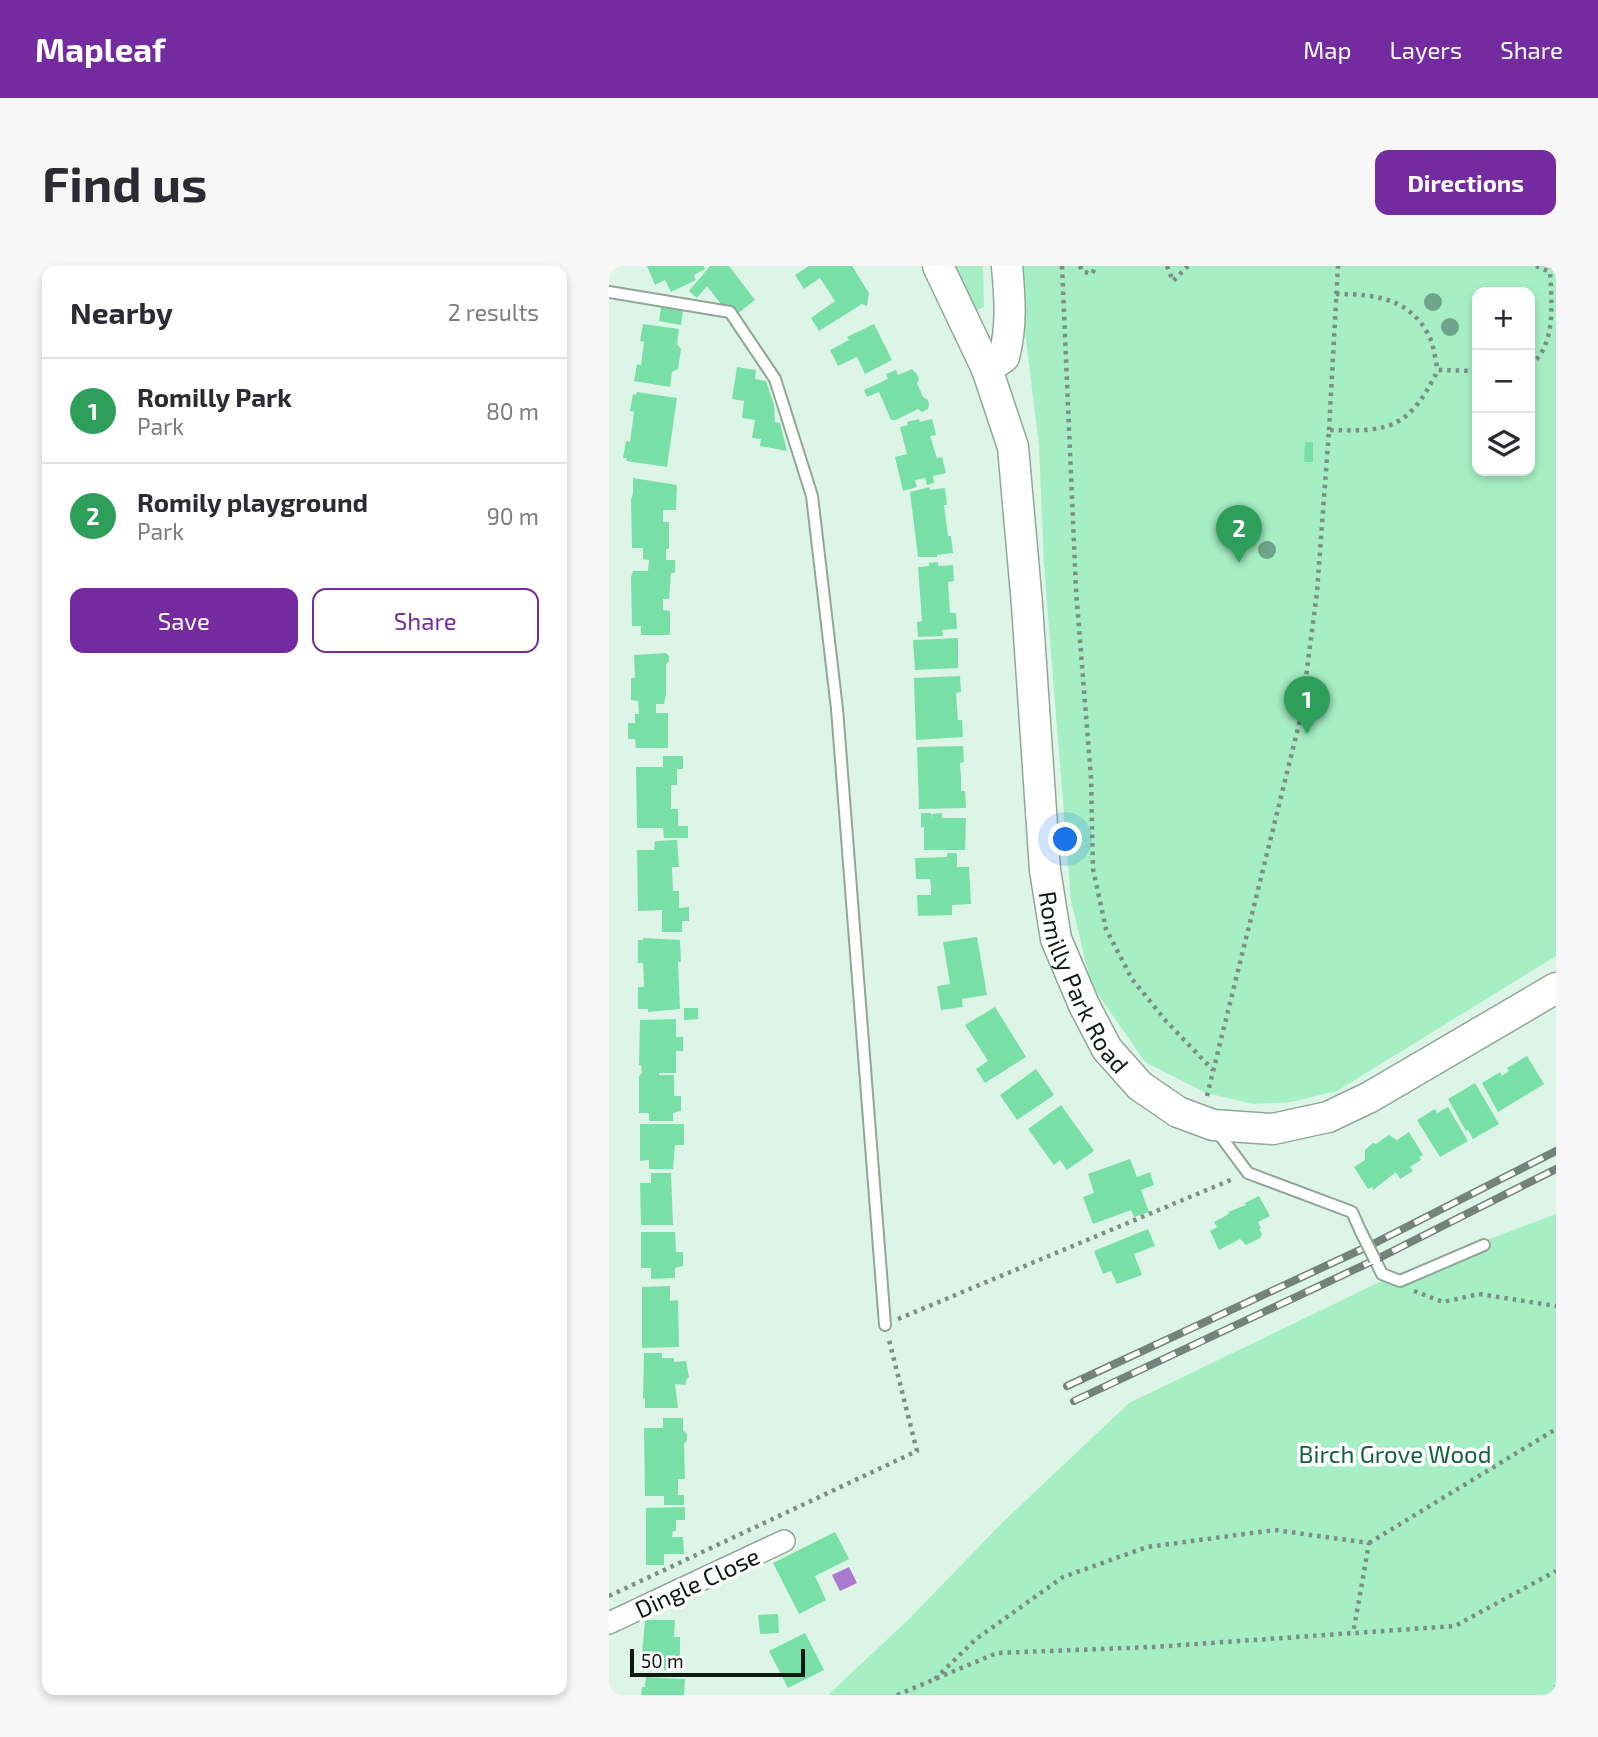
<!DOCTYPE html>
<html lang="en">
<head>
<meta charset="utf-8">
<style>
  :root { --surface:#fff; --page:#f7f7f7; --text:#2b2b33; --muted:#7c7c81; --line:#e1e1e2; --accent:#732b9f }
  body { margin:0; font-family:"Exo 2",sans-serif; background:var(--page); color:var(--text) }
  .controls { position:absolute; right:21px; top:21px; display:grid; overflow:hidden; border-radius:14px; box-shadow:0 4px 10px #0003 }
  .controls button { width:63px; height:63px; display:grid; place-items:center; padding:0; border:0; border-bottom:2px solid var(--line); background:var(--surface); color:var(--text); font:35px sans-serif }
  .scale { position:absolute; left:21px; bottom:18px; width:175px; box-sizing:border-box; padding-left:7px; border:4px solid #0f1813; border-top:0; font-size:19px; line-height:24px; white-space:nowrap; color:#0f1813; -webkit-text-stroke:5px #fff; paint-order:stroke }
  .you { position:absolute; left:457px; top:574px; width:24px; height:24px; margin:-18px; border:5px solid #fff; border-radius:50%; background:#1a73e8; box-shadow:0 0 0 10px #1a73e833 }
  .badge { display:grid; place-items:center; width:46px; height:46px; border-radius:50%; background:var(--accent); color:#fff; font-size:23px; font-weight:700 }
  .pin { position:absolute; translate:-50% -58px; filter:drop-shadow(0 2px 4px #0008) }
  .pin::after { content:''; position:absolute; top:37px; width:24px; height:21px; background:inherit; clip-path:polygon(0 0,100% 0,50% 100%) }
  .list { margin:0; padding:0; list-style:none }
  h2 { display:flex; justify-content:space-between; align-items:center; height:91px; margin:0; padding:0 28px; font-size:30px }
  h2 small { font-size:23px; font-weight:400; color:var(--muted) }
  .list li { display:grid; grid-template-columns:46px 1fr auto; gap:21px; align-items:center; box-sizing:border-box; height:105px; padding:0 28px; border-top:2px solid var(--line) }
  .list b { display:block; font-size:26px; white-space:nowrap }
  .list p { margin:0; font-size:23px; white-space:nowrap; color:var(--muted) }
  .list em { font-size:23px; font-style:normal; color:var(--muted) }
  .actions { display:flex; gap:14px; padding:21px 28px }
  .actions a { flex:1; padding:16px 0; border:2px solid var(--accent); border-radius:14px; text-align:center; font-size:24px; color:var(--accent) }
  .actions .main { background:var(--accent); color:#fff }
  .icon { flex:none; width:38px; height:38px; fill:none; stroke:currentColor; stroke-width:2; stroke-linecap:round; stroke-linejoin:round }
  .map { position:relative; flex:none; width:947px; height:1429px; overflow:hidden; border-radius:14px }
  header { display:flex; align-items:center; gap:42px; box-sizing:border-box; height:98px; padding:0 35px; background:var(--accent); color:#fff }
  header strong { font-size:33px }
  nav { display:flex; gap:38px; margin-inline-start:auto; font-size:24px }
  .intro { display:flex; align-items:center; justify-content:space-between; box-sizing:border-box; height:168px; padding:0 42px }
  h1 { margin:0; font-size:49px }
  .button { padding:18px 32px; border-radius:14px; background:var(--accent); color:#fff; font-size:24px; font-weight:700 }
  main { display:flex; gap:42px; padding:0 42px }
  aside { flex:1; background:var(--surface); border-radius:14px; box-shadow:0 4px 10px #0003 }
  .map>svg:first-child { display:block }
  .green { fill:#a6efc4; fill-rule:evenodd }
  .water { fill:#a97acd }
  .building { fill:#78e0a7 }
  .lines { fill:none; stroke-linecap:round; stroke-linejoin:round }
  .lane-casing { stroke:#90a798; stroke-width:14 }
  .street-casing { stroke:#90a798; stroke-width:24 }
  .secondary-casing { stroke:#90a798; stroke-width:33 }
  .path { stroke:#7d8e84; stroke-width:4.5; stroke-dasharray:3.5 5; stroke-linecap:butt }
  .lane { stroke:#fff; stroke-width:10 }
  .street { stroke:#fff; stroke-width:21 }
  .secondary { stroke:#fff; stroke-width:30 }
  .rail-casing { stroke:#738379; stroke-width:8 }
  .rail { stroke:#fff; stroke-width:5; stroke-dasharray:16; stroke-linecap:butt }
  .lane-bridge-casing { stroke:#90a798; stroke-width:14; stroke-linecap:butt }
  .lane-bridge { stroke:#fff; stroke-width:10 }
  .tree { fill:#6ea489 }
  .labels { text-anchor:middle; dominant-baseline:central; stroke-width:7; stroke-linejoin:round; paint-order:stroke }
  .street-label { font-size:24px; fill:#0f1813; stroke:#fff }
  .park-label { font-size:24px; fill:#13623d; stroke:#fff }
</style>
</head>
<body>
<header>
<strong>Mapleaf</strong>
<nav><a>Map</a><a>Layers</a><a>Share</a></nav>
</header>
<div class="intro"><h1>Find us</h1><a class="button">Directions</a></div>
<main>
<aside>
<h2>Nearby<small>2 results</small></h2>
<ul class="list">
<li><span class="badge" style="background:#2e9e5b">1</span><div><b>Romilly Park</b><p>Park</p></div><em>80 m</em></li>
<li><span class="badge" style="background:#2e9e5b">2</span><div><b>Romily playground</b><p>Park</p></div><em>90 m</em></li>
</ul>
<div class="actions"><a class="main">Save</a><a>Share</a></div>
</aside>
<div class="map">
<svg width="947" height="1429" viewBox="0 0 947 1429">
  <rect width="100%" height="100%" fill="#ddf5e6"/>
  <path class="green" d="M344,0H374L375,41L368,44Z
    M408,0H947V690L728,825L682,836L645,838L597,827L536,796L482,718L462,635L435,300L430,180ZM868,26H921V205H868Z
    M947,948V1429H219L300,1353L394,1256L520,1137L783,1010Z"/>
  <path class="water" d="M240,1301L248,1317L231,1325L223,1309Z"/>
  <path class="building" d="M38,0H95L96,3L85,9L87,14L62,26L56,14L46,19Z
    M101,0H120L146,34L128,48L121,39L112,38L98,20L88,32L80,25Z
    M200,0H243L260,27L258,40L253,38L210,65L202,52L226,35L211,12L195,23L186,9Z
    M52,41L74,45L72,59L50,55Z
    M34,58L70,63L68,78L72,83L69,103L63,106L61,121L25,115L28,98L32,99L35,76L31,75Z
    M265,58L283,94L256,108L248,91L229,100L221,84L240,74L238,71Z
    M128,101L147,104L146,113L157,115L165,139L166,156L171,157L178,185L151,180L152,173L143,172L146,154L133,152L135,135L123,133Z
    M303,103L308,108L310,114L308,117L314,131L319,134L320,139L319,143L313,146L309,143L287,154H282L270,126L258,131L255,124L279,113L277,108L287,104L289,109Z
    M28,126L68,132L58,201L17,195L18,192H14L17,175L21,176L25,146L21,145L24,128L27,129Z
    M310,153L311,156L323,153L327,169L321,170L328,192L333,191L337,207L324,210L325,217L318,219L316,212L306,214L308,221L294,225L286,191L298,188L291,161L299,159L298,156Z
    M696,176H704V196H695Z
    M24,212L68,219L67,244H54V256H60V283H57V294H66V307H62L60,333H54V344L61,345V369H32V360H23L22,311L24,305H39L40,294L34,293V282H23L22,234L24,227Z
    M321,221V224L336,222L338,239H335L339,270H342L344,287L328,289V291H309L301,226Z
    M329,296V300L344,299L345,315L339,316L341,347H347L348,363L333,364L334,370L309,371L308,356L313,355L309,301L320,300V297Z
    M349,372V402L306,404L304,374Z
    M57,387L60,390V395L57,398V429L55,438H47V447H59V482H27L26,473H19V457H26V448H30L29,435L22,434V412H26L25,389Z
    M351,410L352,426L347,427L349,454H353L354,471L307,474L305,412Z
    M354,480L355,496L351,497L352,511V525H356L357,542L310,543L308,481Z
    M54,490H74V503H68V519H62V543H69V560H79V572H55L54,562H28L27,501H54Z
    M312,547H322L323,553V548L333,547V552H357L356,584H315V561L312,562Z
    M68,574L70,601H63L64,625H70V642L80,641V655H73V666H53V644L29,645L28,584H45L46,575Z
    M338,587H348V601H360L362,638L343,639V649L309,650L308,629H322V621L321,613H307L306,592L338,591Z
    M368,671L378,729L353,733L354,741L332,744L328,720L341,718L334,676Z
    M34,672L71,674L72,696H69L71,743L39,746V743H29V721H35L34,697H29V674H34Z
    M386,741L417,791L376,817L367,803L379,795L356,759Z
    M75,742H89V753L75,754Z
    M67,753V771H74V785H67V807H50V809H65V830H72V845L64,847V855H40V847H30V810L33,807L32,799H30L31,754Z
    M918,790L935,818L889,846L873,817L891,806L893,810L900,805L898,802Z
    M427,803L445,829L408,854L391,829Z
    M866,817L890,858L864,873L859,864L857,865L839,833Z
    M452,839L485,885L458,904L451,894L445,899L419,863Z
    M839,841L859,875L831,891L808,854L826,843L828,847Z
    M31,858H75V879H66L64,903H40V894L31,895Z
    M800,866L814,889L810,891L812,894L801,901L804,905L791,913L787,906L764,924L763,921L759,923L745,901L756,894V884L764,877L767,878L780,869L788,874Z
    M521,893L528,911L541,906L545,919L532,924L540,946L525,951L522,944L484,958L474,931L485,927L479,908Z
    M42,907H62L64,959H32L31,917H42Z
    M650,930L661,950L649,956L652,962L650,963L653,968L651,972L637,979L631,973L610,984L601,965L608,961L605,956L620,948L619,946L637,939L636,937Z
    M539,963L546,980L525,988L533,1009L508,1018L502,1005L494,1008L485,985Z
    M32,966H66L67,986H74V1000L66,1002V1012L42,1013V1002H32Z
    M61,1020V1035L69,1034L70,1081L33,1082V1021Z
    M35,1087H53V1092H65V1096L77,1095L80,1111L77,1114V1119L66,1118L69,1142H36V1132L34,1133Z
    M54,1152H74V1164L78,1168V1174L75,1178L76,1213H69V1229H75V1239H55V1230H36L35,1162H54Z
    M76,1241V1254H67V1265H64L63,1271H74L75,1288H55V1299H37V1242Z
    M226,1266L240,1293L206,1310L217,1334L190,1348L164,1297Z
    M169,1348L170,1367L151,1368L149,1349Z
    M36,1354H66L65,1371H71V1404H55V1398H37V1388L33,1389Z
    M196,1367L215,1404L179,1422L160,1385Z
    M37,1411L76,1413L75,1429H32L33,1421H36Z"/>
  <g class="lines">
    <g class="lane-casing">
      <path id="lane" d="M0,26L121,46L166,113L203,230L228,443L276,1059
        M607,864L639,907L743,946L752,966
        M766,994L773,1008L791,1015L875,979"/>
    </g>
    <g class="street-casing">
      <path id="street" d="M0,1357L175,1275"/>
    </g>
    <g class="secondary-casing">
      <g id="secondary">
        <path id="s1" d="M329,0L378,103L404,181L418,339L436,604L447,673L475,739L498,783L531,820L569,846L604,859L664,863L719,851L761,831L947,722"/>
        <path d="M378,103L395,91C403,60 401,32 398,0"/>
      </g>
    </g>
    <path class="path" d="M453,0L467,324L482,512L484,603L497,663L523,713L557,755L604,804
      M471,0L473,5L483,8L487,0
      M558,0L564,15L579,0
      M927,0L941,6
      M727,28C766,28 802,32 821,72C825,81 826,94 829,104
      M921,99C947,81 943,36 941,6L943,0
      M720,164L729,0
      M598,830L692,450L708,326L720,164C782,166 800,162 829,104L868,105
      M805,1025L834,1036L870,1028L947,1040
      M289,1053L624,913
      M760,1277L947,1163
      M0,1330L308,1185L280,1074
      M326,1413L367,1373L454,1311L538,1281L666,1264L760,1277L744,1368
      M288,1429L388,1387L544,1381L846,1360L947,1305
      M944,1429L947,1420"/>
    <use href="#lane" class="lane"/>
    <use href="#street" class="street"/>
    <use href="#secondary" class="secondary"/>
    <g class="rail-casing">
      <path id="rail" d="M458,1120L764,978L947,885
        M465,1135L770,992L947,903"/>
    </g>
    <use href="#rail" class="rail"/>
    <g class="lane-bridge-casing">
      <path id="lane-bridge" d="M752,966L766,994"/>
    </g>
    <use href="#lane-bridge" class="lane-bridge"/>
  </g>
  <g class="tree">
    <circle cx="824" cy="36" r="9"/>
    <circle cx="841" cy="61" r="9"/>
    <circle cx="658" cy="284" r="9"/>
  </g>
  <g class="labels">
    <g class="street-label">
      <text stroke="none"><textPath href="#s1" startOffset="740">Romilly Park Road</textPath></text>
      <text transform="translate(88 1316) rotate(-25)">Dingle Close</text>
    </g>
    <g class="park-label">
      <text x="786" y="1187">Birch Grove Wood</text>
    </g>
  </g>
</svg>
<div class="controls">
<button>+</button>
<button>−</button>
<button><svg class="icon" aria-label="layers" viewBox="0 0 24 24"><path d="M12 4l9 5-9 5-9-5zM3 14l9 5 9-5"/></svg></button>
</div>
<div class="scale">50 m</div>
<div class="you"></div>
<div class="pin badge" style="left:698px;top:468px;background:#2e9e5b">1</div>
<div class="pin badge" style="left:630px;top:297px;background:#2e9e5b">2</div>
</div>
</main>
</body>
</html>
